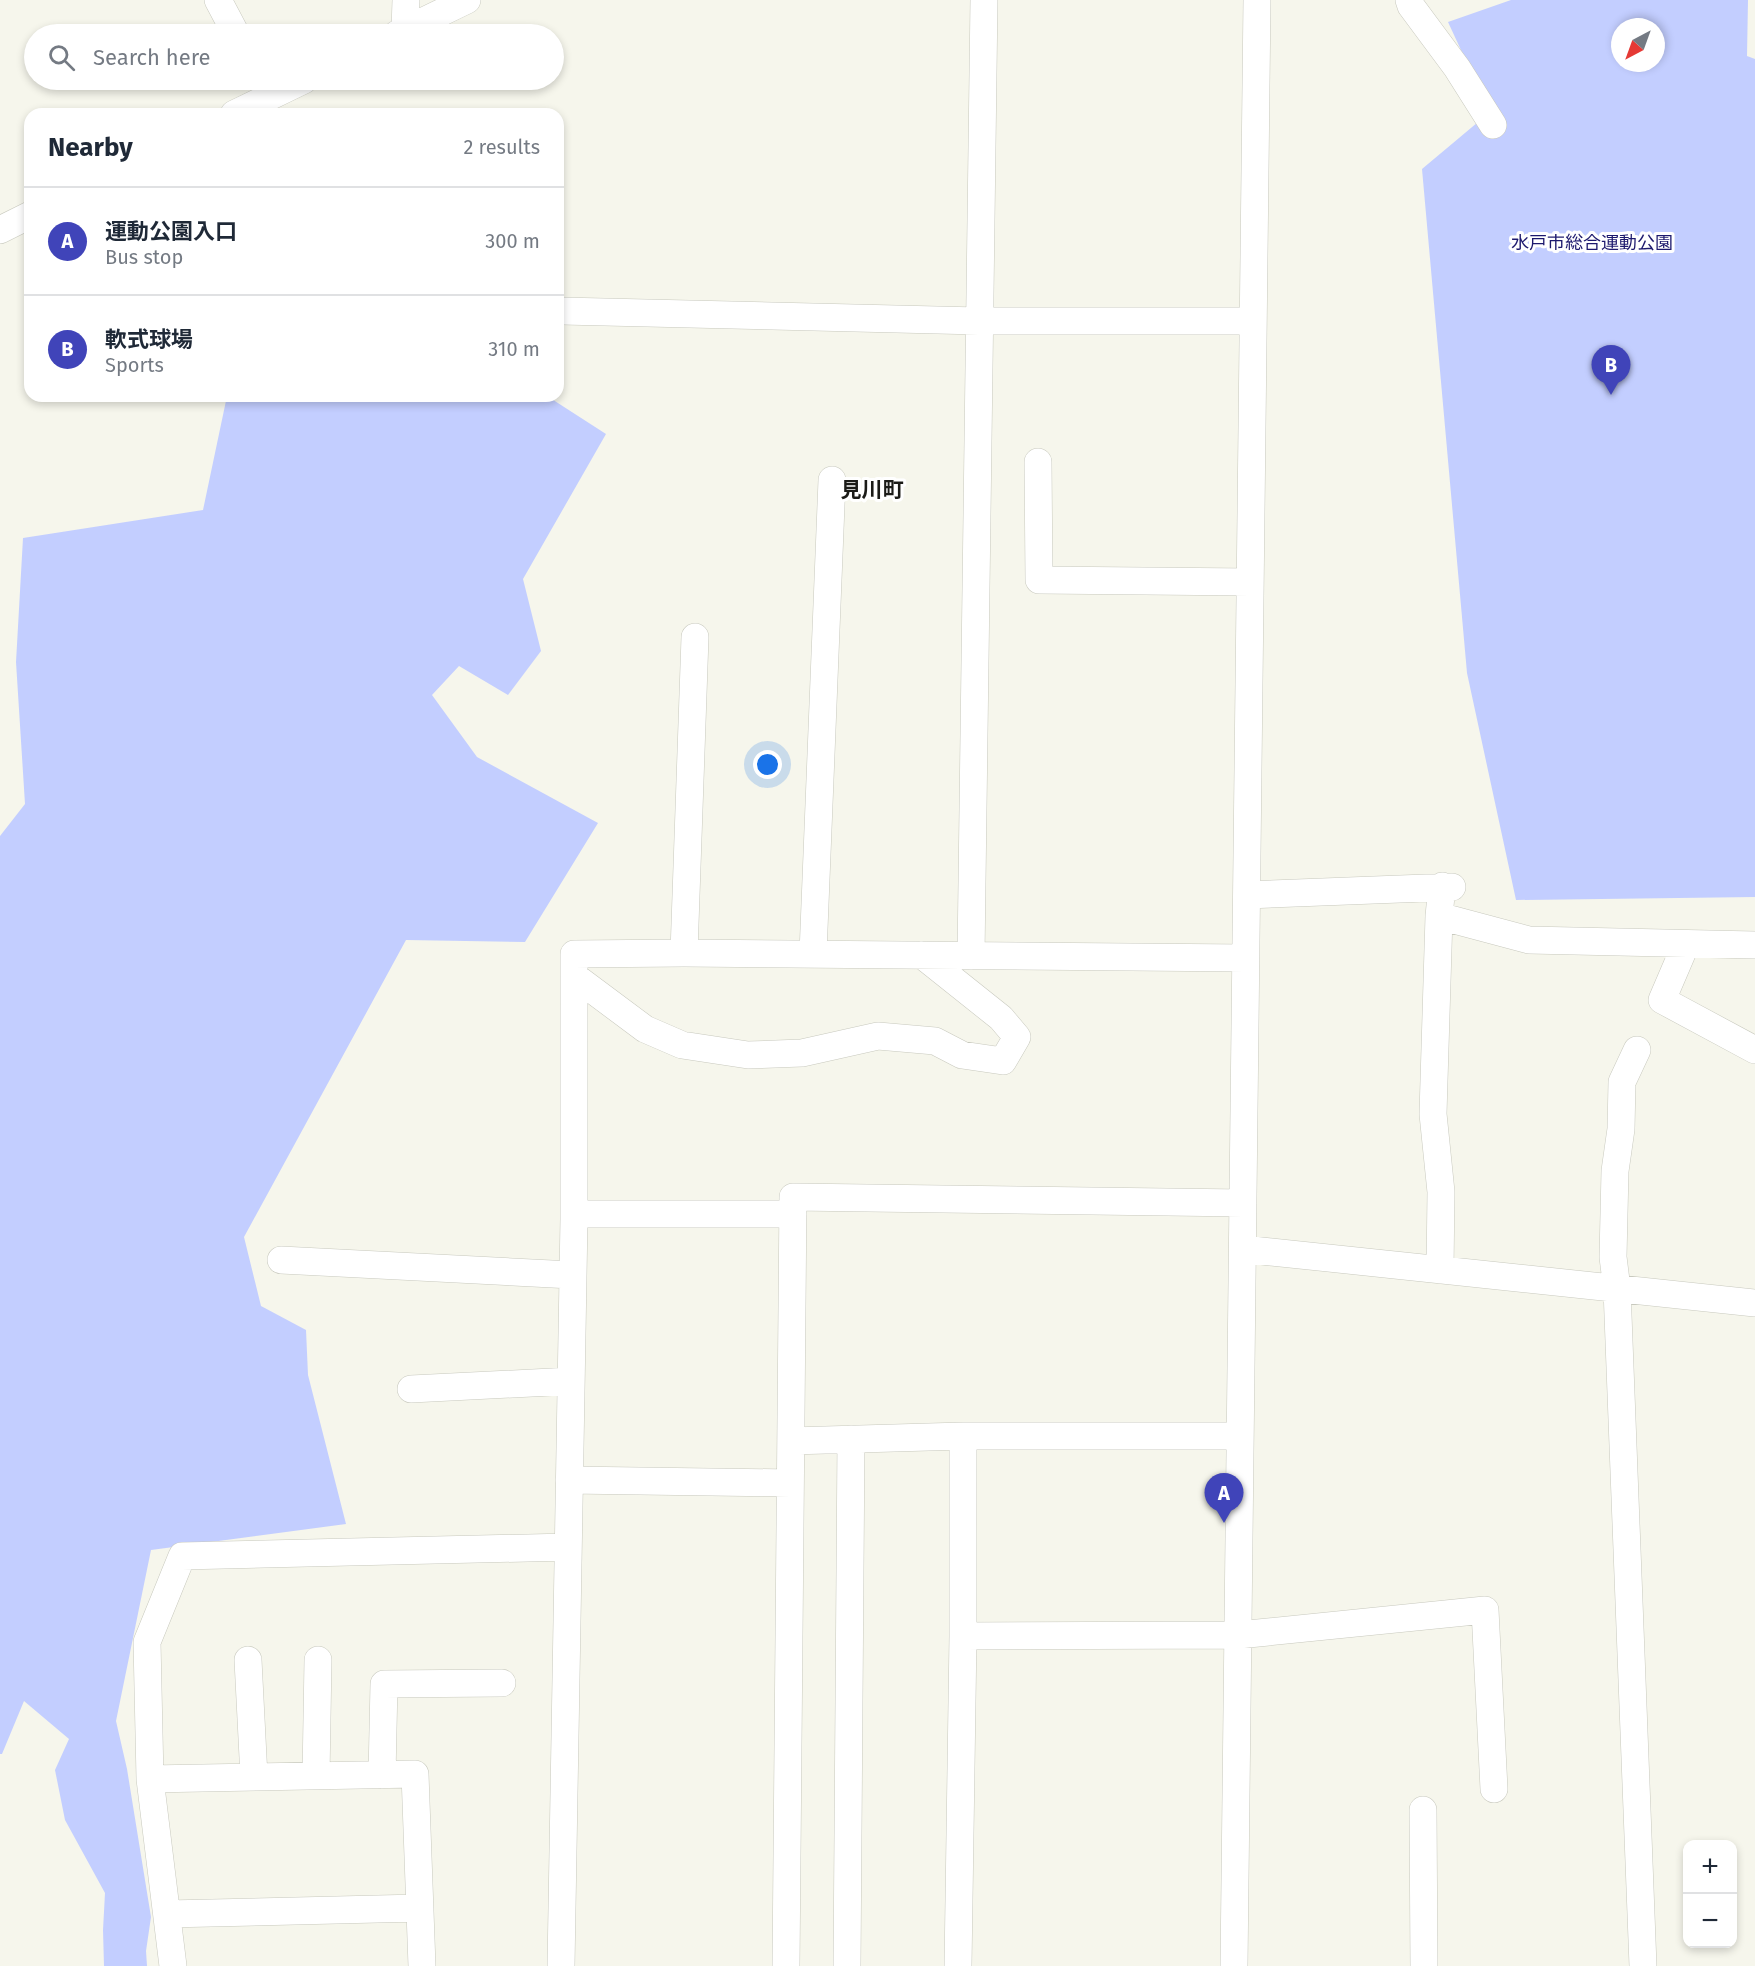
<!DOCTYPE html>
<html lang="en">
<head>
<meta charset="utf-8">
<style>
  :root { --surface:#fff; --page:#f2f2f3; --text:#1f2937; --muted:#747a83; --line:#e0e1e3; --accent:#4044b9 }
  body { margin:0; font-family:"Fira Sans","Noto Sans JP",sans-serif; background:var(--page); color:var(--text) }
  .controls { position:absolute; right:18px; bottom:18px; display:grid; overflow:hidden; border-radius:12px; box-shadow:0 3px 9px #0003 }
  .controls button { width:54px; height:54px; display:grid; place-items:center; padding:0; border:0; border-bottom:2px solid var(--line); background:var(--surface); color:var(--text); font:30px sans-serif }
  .compass { position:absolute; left:1611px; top:18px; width:54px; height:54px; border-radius:50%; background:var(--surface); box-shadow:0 3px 9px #0003; rotate:221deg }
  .you { position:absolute; left:768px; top:765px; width:21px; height:21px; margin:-15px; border:4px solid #fff; border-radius:50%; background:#1a73e8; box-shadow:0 0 0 9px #1a73e833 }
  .badge { display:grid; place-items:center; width:39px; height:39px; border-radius:50%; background:var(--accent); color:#fff; font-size:20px; font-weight:700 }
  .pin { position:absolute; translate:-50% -50px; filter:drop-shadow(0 2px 3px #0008) }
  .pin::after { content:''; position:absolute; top:32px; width:21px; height:18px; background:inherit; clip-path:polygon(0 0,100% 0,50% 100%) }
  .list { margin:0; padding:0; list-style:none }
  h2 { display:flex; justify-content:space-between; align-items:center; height:78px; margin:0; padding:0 24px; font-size:26px }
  h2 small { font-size:20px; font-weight:400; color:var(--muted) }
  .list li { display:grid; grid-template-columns:39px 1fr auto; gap:18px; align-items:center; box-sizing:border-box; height:108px; padding:0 24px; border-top:2px solid var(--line) }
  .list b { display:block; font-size:22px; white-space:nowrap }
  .list p { margin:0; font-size:20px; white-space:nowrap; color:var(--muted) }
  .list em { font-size:20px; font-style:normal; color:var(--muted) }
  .icon { flex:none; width:33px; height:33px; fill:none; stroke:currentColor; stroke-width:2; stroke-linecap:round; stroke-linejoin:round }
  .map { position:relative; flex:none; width:1755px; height:1966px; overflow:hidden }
  .search { position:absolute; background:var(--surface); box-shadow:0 3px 9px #0003; left:24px; top:24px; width:540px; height:66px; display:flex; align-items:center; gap:15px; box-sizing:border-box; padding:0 21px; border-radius:33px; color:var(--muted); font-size:22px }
  .panel { position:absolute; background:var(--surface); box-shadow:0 3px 9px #0003; left:24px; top:108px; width:540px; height:294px; border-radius:18px }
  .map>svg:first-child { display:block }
  .green { fill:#c3ceff; fill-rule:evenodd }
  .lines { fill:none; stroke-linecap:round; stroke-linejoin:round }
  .minor-casing { stroke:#c8c9be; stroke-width:28 }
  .minor { stroke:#fff; stroke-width:27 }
  .labels { text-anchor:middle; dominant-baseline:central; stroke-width:6; stroke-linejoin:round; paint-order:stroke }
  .park-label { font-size:18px; fill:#1d196e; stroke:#fff }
  .quarter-label { font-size:21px; font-weight:bold; fill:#1b1b17; stroke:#fff }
</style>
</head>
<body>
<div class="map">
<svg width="1755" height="1966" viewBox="0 0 1755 1966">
  <rect width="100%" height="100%" fill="#f6f6ec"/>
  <path class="green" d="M1511,0H1748L1747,56L1755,59V897L1516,900L1467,673L1422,169L1496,107L1479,89L1448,22ZM1620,27H1656V63H1620Z
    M227,396H547L606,434L523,579L541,651L508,695L459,666L432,695L477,757L598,823L525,942L406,940L244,1237L261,1306L306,1330L308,1375L346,1524L151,1550L116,1721L127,1769L151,1917L146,1951L147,1966H104L103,1930L105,1893L65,1820L55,1770L69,1739L24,1701L2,1754H0V836L25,804L16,662L23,538L203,510Z"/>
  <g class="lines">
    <g class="minor-casing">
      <path id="minor" d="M218,0L236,34
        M1409,0L1411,6L1457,68L1493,125
        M405,30L406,0
        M397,34L467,0
        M234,114L304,80
        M0,230L30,215
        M562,311L979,321H1253
        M1038,462L1039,580L1250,582
        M1247,895L1452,887
        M1439,916L1529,940L1755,945
        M1686,944L1662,1000L1755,1050
        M684,953L695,637
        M813,954L832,480
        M971,956L984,0
        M574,976L645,1029L682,1045L748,1055L802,1053L878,1036L935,1041L962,1055L1003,1061L1017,1037L1001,1018L922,955
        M1637,1050L1622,1082L1621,1129L1615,1171L1613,1257L1617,1289L1643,1966
        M574,1214H793
        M1243,1249L1755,1303
        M281,1260L572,1275
        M1440,1270L1441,1192L1433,1114L1439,916L1442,886
        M411,1389L571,1381
        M791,1441L963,1436H1240
        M569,1480L790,1483
        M963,1636L1238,1635L1485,1610L1494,1789
        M248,1660L254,1777
        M382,1775L384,1684L502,1683
        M316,1776L318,1660
        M150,1779L415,1774L422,1966
        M1423,1810L1424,1966
        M167,1914L419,1908
        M173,1966L150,1779L147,1642L182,1556L568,1547
        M561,1966L574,1219V954L684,953L1245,958
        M786,1966L793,1197L1243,1203
        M847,1966L851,1439
        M958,1966L963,1636V1436
        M1234,1966L1257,0"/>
    </g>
    <use href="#minor" class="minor"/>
  </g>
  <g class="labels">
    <g class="park-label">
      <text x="1592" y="243">水戸市総合運動公園</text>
    </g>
    <g class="quarter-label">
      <text x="872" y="490">見川町</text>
    </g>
  </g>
</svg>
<div class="controls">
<button>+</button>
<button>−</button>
</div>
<svg class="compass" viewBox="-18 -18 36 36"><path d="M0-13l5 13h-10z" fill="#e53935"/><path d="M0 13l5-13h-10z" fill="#747a83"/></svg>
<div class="you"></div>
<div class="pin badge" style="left:1224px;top:1523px">A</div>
<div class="pin badge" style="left:1611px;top:395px">B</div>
<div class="search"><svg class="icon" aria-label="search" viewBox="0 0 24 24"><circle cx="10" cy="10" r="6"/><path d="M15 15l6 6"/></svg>Search here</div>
<section class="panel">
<h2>Nearby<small>2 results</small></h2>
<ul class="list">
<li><span class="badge">A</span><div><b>運動公園入口</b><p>Bus stop</p></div><em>300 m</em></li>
<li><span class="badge">B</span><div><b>軟式球場</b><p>Sports</p></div><em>310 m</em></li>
</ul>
</section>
</div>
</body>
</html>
